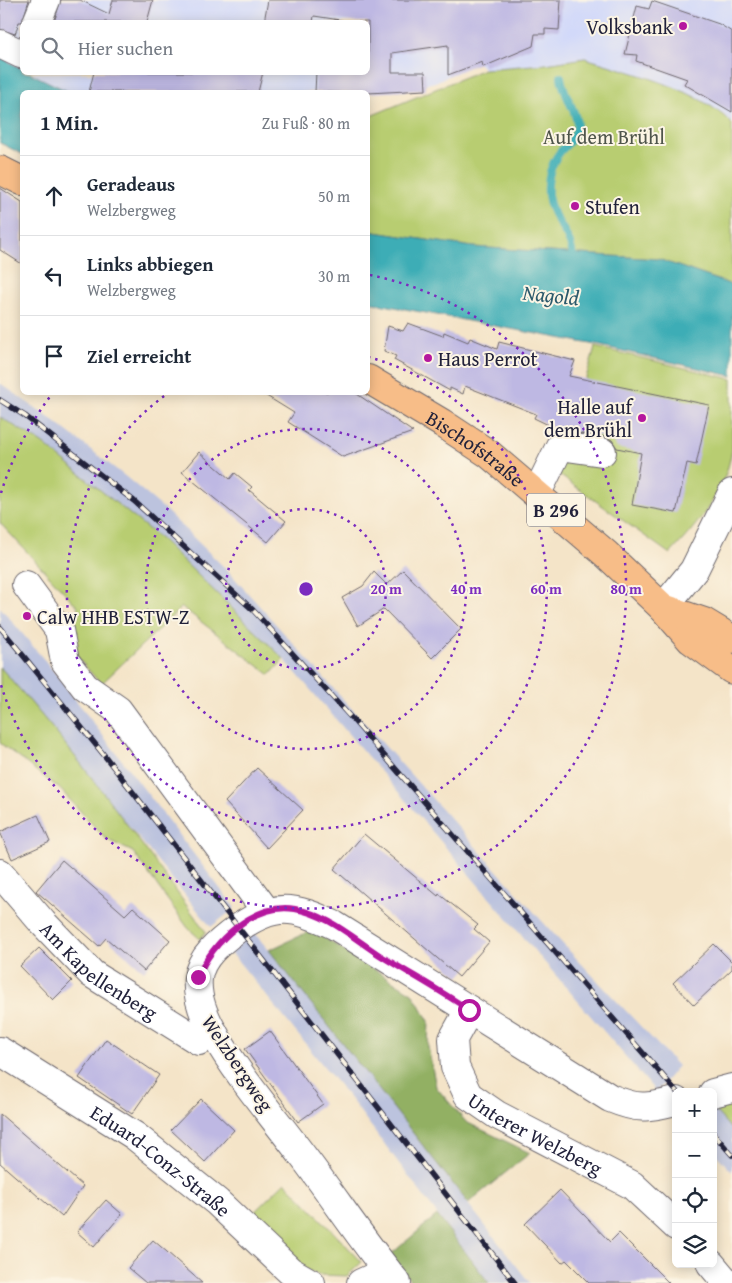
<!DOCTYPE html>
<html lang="de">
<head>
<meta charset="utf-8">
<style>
  :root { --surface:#fff; --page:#f6f6f7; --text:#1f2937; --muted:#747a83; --line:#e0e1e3 }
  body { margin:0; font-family:"Gentium Book Plus",serif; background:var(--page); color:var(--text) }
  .controls { position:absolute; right:15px; bottom:15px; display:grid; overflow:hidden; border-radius:8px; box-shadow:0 2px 12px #0003 }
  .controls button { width:45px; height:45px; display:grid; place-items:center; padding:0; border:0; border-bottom:1px solid var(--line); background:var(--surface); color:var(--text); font:25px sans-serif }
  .stop { position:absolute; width:15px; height:15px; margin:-11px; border:4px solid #b5179e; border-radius:50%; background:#fff }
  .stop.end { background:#b5179e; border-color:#fff; box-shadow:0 1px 5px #0008 }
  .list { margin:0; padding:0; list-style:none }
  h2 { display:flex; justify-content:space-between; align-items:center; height:65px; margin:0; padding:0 20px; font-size:21px }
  h2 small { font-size:16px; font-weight:400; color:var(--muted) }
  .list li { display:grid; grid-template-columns:32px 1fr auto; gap:15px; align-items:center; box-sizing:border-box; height:80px; padding:0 20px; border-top:1px solid var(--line) }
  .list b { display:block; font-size:19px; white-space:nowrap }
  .list p { margin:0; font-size:16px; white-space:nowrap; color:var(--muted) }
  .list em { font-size:16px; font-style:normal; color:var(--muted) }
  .icon { flex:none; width:28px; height:28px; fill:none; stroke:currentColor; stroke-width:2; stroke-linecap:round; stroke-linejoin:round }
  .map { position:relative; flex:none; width:732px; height:1283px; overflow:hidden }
  .search { position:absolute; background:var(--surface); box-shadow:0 2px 12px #0003; left:20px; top:20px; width:350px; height:55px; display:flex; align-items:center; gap:12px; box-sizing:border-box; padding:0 18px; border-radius:8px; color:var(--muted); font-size:19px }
  .panel { position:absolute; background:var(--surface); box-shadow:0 2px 12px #0003; left:20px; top:90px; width:350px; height:305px; border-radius:8px }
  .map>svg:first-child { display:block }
  .built { fill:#d2d9f9 }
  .industrial { fill:#bcc3de }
  .green { fill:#b8cd71; stroke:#6d7856 }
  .forest { fill:#92b063; stroke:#5a694f }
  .water { fill:#3cadb6; stroke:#2f6878 }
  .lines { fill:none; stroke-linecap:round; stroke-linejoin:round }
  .stream { stroke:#3cadb6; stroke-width:8 }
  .building { fill:#beb8e3 }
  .minor-casing { stroke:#6c666c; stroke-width:30 }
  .major-casing { stroke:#6c666c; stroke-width:30 }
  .minor { stroke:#fff; stroke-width:28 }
  .major { stroke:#f7bd88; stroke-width:28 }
  .rail-casing { stroke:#22223b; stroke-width:5.5 }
  .rail { stroke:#fcf5e5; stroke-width:4; stroke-dasharray:11; stroke-linecap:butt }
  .route { stroke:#b5179e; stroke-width:6 }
  .ring { fill:none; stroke:#7b2cbf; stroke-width:2.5; stroke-dasharray:2.5 5 }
  .poi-dot { fill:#b5179e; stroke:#fcf5e5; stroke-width:2 }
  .labels { text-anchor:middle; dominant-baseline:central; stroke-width:4; stroke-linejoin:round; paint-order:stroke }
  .shield { fill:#fcf5e5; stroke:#63616e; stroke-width:1 }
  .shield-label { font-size:19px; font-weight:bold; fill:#22223b }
  .poi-label { font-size:20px; fill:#22223b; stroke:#fcf5e5; text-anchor:start }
  .park-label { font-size:20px; fill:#4f554b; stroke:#fcf5e5 }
  .street-label { font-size:20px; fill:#22223b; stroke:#fcf5e5 }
  .water-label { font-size:21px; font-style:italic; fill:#2c5a6c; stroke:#fcf5e5 }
  .centre { fill:#7b2cbf; stroke:#fcf5e5; stroke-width:2.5 }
  .ring-label { font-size:15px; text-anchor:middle; font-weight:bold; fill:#7b2cbf; stroke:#fcf5e5; stroke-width:4; stroke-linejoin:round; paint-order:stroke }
</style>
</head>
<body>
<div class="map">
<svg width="732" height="1283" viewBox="0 0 732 1283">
  <rect width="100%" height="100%" fill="#fcf5e5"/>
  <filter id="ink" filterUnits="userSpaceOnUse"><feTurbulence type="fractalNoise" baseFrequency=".02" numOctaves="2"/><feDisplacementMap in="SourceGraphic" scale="10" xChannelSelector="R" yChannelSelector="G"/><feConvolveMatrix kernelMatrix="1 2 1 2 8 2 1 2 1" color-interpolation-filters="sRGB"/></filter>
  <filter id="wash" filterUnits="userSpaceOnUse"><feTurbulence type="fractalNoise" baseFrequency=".0096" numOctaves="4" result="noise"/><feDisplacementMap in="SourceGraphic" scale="20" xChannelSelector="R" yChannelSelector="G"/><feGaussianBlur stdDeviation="1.12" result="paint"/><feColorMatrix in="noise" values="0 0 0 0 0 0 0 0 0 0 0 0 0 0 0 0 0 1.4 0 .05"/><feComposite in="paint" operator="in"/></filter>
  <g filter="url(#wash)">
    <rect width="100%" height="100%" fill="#f4e4c8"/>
    <path class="built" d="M0,0H732V124L723,114L585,58L546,64L484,69L478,63L435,82L392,92H69L30,73L368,72V22H22V69L0,57Z"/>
    <path class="industrial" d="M0,383L55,422L126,477L163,508L229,572L560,941L678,1066L656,1092L284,659L162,540L42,443L0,417Z
      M0,607L52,669L235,908L211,927L0,667Z
      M253,932L269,950L530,1283H489L352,1101L229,950Z
      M713,1108L732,1130V1172L713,1151Z"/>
    <path class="green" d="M585,58C629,72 701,89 732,124V285L658,259L473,247L368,231V117L484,69L546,64Z
      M595,347L732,379C732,402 732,427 732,449C726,491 698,524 670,554L558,474Z
      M0,417L42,443L162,540L284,659L270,675L182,607L101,684C73,652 64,650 78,607L0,523Z
      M0,667C75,750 140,842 206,932L200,939L188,928L133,852L106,839L60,789L0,743Z
      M732,1099V1130L713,1108V1103Z
      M285,1182L362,1262L347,1276L318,1275L292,1263L247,1219Z"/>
    <path class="forest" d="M312,930L412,993L429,1021L428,1047L436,1087L466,1122L530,1153L468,1203L269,950Z
      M437,1215L489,1283H412L390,1255Z"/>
    <path class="water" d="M0,57L22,69V72L30,73L69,92H22V154L0,143Z
      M368,231L473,247L658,259L732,285V376L601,346L368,302Z"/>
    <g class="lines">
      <path class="stream" d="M561,77C563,96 581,116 576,131C574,139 565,146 560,152C550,165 547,180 548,195C551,221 574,234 573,262"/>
    </g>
    <g id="blocks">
      <path class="building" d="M0,0H29L22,22H19L15,34L0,29Z
        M61,0H80L109,14L113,0H153L147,22H54Z
        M268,0H561L559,30L545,29V34H535L533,46L483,67L482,62L448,75V45L392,53V72H425L426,90L368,93L315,92L316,72H368V22H353L314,16L313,22H264Z
        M652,1L719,24L732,32V112L684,84L687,79L636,61L637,55L625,54L637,6L649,9Z
        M94,72H263L258,92H89Z
        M0,188L22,202V264L0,250Z
        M408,323L443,336L444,332L468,342L470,338L497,349L499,342L575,361L569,376L709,405L696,465L687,463L676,513L632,505L641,453L617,448L612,440L605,437L561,431L534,418L536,414L465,386L463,394L450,388V391L394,360L396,356L384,351L388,326L403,331Z
        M260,392H354L413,432L343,457L288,422L294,413Z
        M199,452L230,479L235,473L252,487L249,490L286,521L268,542L182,472Z
        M403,570L461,629L432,658L384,609L358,626L342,598L363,586L374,572L387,585Z
        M257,768L303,810L267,848L225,802Z
        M38,815L50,842L12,859L0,832Z
        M364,834L438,896L439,894L478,925L474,929L489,942L459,977L334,869Z
        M62,860L125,915L133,907L170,940L144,971L106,938L99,946L36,891Z
        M714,944L732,962V969L694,1005L673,983Z
        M39,948L72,981L53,1000L20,966Z
        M270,1031L323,1104L298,1122L245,1049Z
        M106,1039L159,1075L132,1114L79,1078Z
        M201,1099L234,1130L205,1162L171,1130Z
        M0,1114L83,1186L62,1217L0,1163Z
        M560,1190L610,1242L619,1233L669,1283H589L566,1260L562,1263L525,1224Z
        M106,1200L122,1214L94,1247L77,1232Z
        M153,1240L167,1252L202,1283H146L128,1268Z"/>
    </g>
  </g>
  <g filter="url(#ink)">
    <use href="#blocks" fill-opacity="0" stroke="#6c666c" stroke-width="1"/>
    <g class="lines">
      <g class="minor-casing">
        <g id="minor">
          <path d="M37,22L46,0"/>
          <path d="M0,44L21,54L22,51"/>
          <path d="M537,493L560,446L602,452"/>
          <path d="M26,585L59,630L65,661L85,687L118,710L266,911"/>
          <path d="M663,608L694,570L732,493"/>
          <path id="s1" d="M0,873L43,923L92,974L199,1041L214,1033"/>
          <path id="s2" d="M469,1010L453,1039L455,1067L468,1095L497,1115L632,1185L676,1226"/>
          <path id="s3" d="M0,1051L135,1136L217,1202L290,1271L311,1283"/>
          <path d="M713,1093L732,1088"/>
          <path d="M711,1264L727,1283"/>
          <path d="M361,1283L387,1271"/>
          <path d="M397,1283C363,1242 334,1197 302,1155C272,1115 238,1076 213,1032C204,1016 196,997 198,978C200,957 221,941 237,929C275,902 294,906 334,925L610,1098C639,1110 646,1108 676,1101"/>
        </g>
      </g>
      <g class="major-casing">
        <g id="major">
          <path d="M0,170L22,181"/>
          <path id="s4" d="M368,379L442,423L489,454L606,554L663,608L691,640L732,670"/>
          <path d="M663,608L704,622L732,639"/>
        </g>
      </g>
      <use href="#minor" class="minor"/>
      <use href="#major" class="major"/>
      <g class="rail-casing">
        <path id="rail" d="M0,400L25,416L134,501L253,610L354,721L677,1092
          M0,627L104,755L515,1283
          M713,1133L732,1155"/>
      </g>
      <use href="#rail" class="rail"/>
    </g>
  </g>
  <g class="lines" filter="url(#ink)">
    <path class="route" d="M198,977C211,942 255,902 295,909C326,914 352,937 378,954C408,973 440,990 469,1010"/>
  </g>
  <g class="ring">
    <circle cx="306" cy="589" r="80"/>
    <circle cx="306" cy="589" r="160"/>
    <path d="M368 357A240 240 0 1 1 167 394"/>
    <path d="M1 493A320 320 0 0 1 52 394M370 275A320 320 0 1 1 1 685"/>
  </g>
  <g class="poi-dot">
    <circle cx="683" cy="26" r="5"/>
    <circle cx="575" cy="206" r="5"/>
    <circle cx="428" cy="358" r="5"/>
    <circle cx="642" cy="418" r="5"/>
    <circle cx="27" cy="616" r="5"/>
  </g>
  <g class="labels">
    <rect class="shield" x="527" y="493.5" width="58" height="33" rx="4"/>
    <g class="shield-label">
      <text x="556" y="510">B 296</text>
    </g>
    <g class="poi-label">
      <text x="673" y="26" text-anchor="end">Volksbank</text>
      <text x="585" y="206">Stufen</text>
      <text x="438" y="358">Haus Perrot</text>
      <text x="632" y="406" text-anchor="end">Halle auf<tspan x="632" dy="23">dem Brühl</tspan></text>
      <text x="37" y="616">Calw HHB ESTW-Z</text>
    </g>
    <g class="park-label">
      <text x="604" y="136">Auf dem Brühl</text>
    </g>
    <g class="street-label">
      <text stroke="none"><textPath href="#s4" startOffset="128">Bischofstraße</textPath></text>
      <text stroke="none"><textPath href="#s1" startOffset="140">Am Kapellenberg</textPath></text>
      <text transform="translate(238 1063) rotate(56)">Welzbergweg</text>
      <text stroke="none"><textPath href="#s2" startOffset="170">Unterer Welzberg</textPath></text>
      <text stroke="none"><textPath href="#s3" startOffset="195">Eduard-Conz-Straße</textPath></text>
    </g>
    <g class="water-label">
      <text transform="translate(551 295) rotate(6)">Nagold</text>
    </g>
  </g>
  <circle cx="306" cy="589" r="8" class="centre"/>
  <g class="ring-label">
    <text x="386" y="594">20 m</text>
    <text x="466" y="594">40 m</text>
    <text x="546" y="594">60 m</text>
    <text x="626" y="594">80 m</text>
  </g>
</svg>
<div class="controls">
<button>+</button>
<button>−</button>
<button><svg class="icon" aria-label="locate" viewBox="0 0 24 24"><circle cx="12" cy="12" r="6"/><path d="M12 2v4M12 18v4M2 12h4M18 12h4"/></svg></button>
<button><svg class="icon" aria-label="layers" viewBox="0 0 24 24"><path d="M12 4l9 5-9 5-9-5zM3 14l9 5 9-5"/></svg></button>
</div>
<div class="stop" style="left:469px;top:1010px"></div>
<div class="stop end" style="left:198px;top:977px"></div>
<div class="search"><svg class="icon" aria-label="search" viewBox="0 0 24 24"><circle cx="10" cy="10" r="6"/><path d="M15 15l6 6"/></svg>Hier suchen</div>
<section class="panel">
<h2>1 Min.<small>Zu Fuß · 80 m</small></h2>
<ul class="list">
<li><svg class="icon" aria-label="ahead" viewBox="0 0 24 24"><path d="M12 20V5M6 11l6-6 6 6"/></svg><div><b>Geradeaus</b><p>Welzbergweg</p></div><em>50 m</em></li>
<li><svg class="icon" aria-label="left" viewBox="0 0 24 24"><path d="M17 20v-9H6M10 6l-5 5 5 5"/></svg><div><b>Links abbiegen</b><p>Welzbergweg</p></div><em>30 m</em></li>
<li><svg class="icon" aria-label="arrive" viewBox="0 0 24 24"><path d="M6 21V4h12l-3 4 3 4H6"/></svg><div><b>Ziel erreicht</b></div></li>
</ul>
</section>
</div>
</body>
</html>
